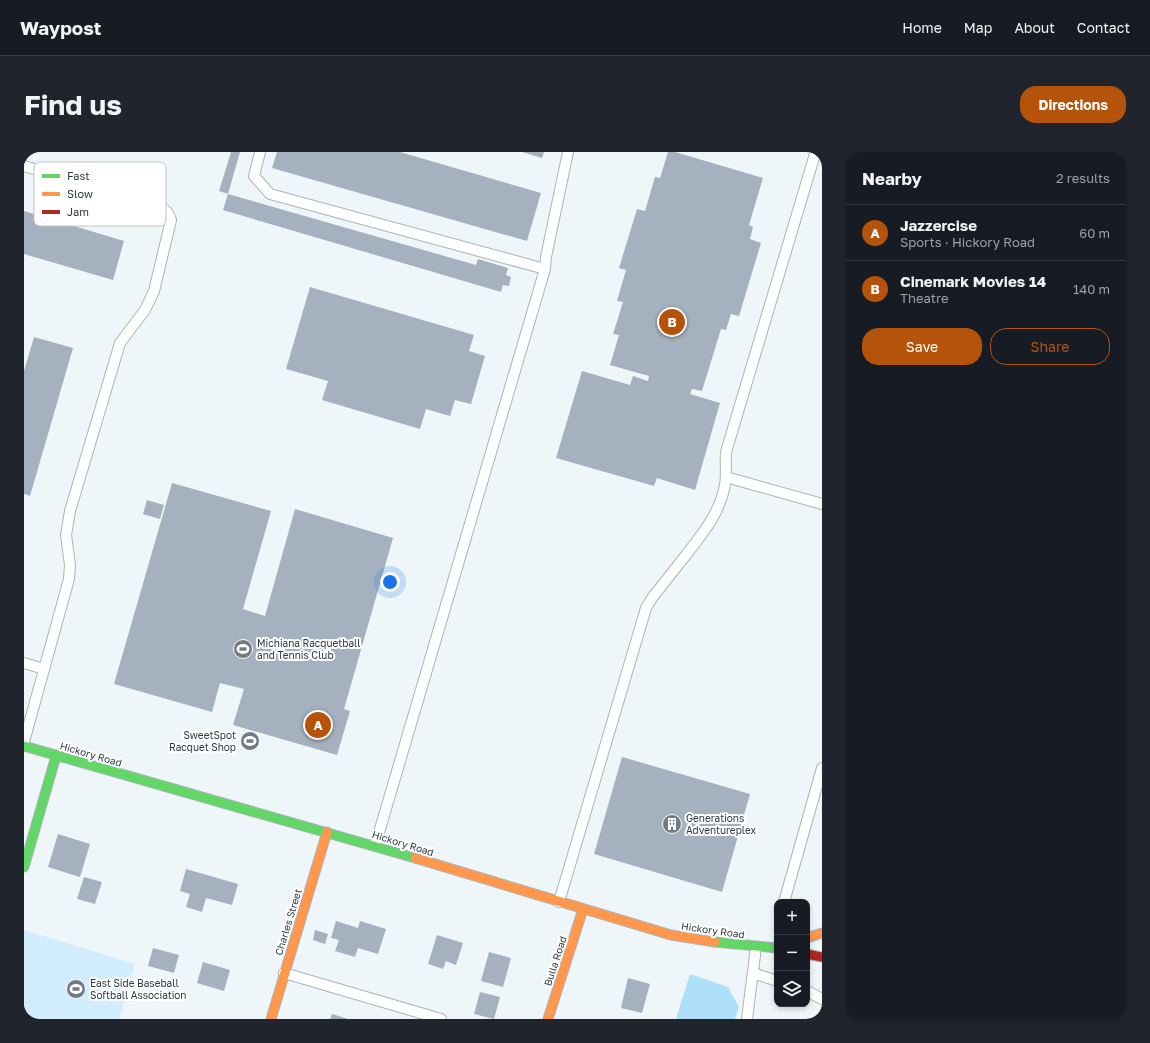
<!DOCTYPE html>
<html lang="en">
<head>
<meta charset="utf-8">
<style>
  :root { --surface:#171b24; --page:#20242c; --text:#f1f3f6; --muted:#9ea1a6; --line:#363941; --accent:#b45309 }
  body { margin:0; font-family:"Golos Text",sans-serif; background:var(--page); color:var(--text) }
  .controls { position:absolute; right:12px; bottom:12px; display:grid; overflow:hidden; border-radius:8px; box-shadow:0 2px 6px #0003 }
  .controls button { width:36px; height:36px; display:grid; place-items:center; padding:0; border:0; border-bottom:1px solid var(--line); background:var(--surface); color:var(--text); font:20px sans-serif }
  .you { position:absolute; left:366px; top:430px; width:14px; height:14px; margin:-10px; border:3px solid #fff; border-radius:50%; background:#1a73e8; box-shadow:0 0 0 6px #1a73e833 }
  .badge { display:grid; place-items:center; width:26px; height:26px; border-radius:50%; background:var(--accent); color:#fff; font-size:13px; font-weight:700 }
  .pin { position:absolute; translate:-50% -50%; border:2px solid #fff; box-shadow:0 1px 4px #0006 }
  .list { margin:0; padding:0; list-style:none }
  h2 { display:flex; justify-content:space-between; align-items:center; height:52px; margin:0; padding:0 16px; font-size:17px }
  h2 small { font-size:13px; font-weight:400; color:var(--muted) }
  .list li { display:grid; grid-template-columns:26px 1fr auto; gap:12px; align-items:center; box-sizing:border-box; height:56px; padding:0 16px; border-top:1px solid var(--line) }
  .list b { display:block; font-size:15px; white-space:nowrap }
  .list p { margin:0; font-size:13px; white-space:nowrap; color:var(--muted) }
  .list em { font-size:13px; font-style:normal; color:var(--muted) }
  .actions { display:flex; gap:8px; padding:12px 16px }
  .actions a { flex:1; padding:9px 0; border:1px solid var(--accent); border-radius:16px; text-align:center; font-size:14px; color:var(--accent) }
  .actions .main { background:var(--accent); color:#fff }
  .icon { flex:none; width:22px; height:22px; fill:none; stroke:currentColor; stroke-width:2; stroke-linecap:round; stroke-linejoin:round }
  .map { position:relative; flex:none; width:798px; height:867px; overflow:hidden; border-radius:16px }
  header { display:flex; align-items:center; gap:24px; box-sizing:border-box; height:56px; padding:0 20px; background:var(--surface); border-bottom:1px solid var(--line) }
  header strong { font-size:19px }
  nav { display:flex; gap:22px; margin-inline-start:auto; font-size:14px }
  .intro { display:flex; align-items:center; justify-content:space-between; box-sizing:border-box; height:96px; padding:0 24px }
  h1 { margin:0; font-size:28px }
  .button { padding:10px 18px; border-radius:16px; background:var(--accent); color:#fff; font-size:14px; font-weight:700 }
  main { display:flex; gap:24px; padding:0 24px }
  aside { flex:1; background:var(--surface); border-radius:16px; box-shadow:0 2px 6px #0003 }
  .map>svg:first-child { display:block }
  .green { fill:#d2edfd }
  .forest { fill:#afe0fa }
  .building { fill:#a5b1be }
  .lines { fill:none; stroke-linecap:round; stroke-linejoin:round }
  .lane-casing { stroke:#acb4b9; stroke-width:12 }
  .fast-casing { stroke:#acb4b9; stroke-width:11 }
  .slow-casing { stroke:#acb4b9; stroke-width:11 }
  .jam-casing { stroke:#acb4b9; stroke-width:11 }
  .lane { stroke:#fdfefe; stroke-width:10 }
  .fast { stroke:#63d668; stroke-width:9 }
  .slow { stroke:#ff974d; stroke-width:9 }
  .jam { stroke:#b3261e; stroke-width:9 }
  .labels { text-anchor:middle; dominant-baseline:central; stroke-width:4; stroke-linejoin:round; paint-order:stroke }
  .poi-label { font-size:10px; fill:#2d3940; stroke:#fff; text-anchor:start }
  .street-label { font-size:10px; fill:#2d3940; stroke:#fff }
  .key { fill:#fff; stroke:#c0c4c6; stroke-width:1 }
  .key-label { font-size:11px; fill:#2d3940 }
</style>
</head>
<body>
<header>
<strong>Waypost</strong>
<nav><a>Home</a><a>Map</a><a>About</a><a>Contact</a></nav>
</header>
<div class="intro"><h1>Find us</h1><a class="button">Directions</a></div>
<main>
<div class="map">
<svg width="798" height="867" viewBox="0 0 798 867">
  <rect width="100%" height="100%" fill="#eff6fa"/>
  <path class="green" d="M0,778L111,812L95,867H0Z"/>
  <path class="forest" d="M666,822L704,835L715,855L711,867H652Z"/>
  <path class="building" d="M207,0H216L204,42L195,39Z
    M253,0H376L517,41L503,89L248,16Z
    M498,0H520L518,6Z
    M644,0H651L739,26L725,73L729,75L726,87L737,91L715,164L707,162L702,178L697,177L678,239L668,237L666,242L696,251L671,338L633,326L630,334L532,306L558,219L606,233L609,224L624,229L625,224L586,213L595,183L589,182L599,150L593,149L602,118L595,116L613,57L621,59L631,25L636,26Z
    M204,42L452,113L454,107L484,116L482,123L487,125L485,134L479,133L477,140L199,58Z
    M0,59L100,89L89,128L0,102Z
    M286,135L450,183L445,199L461,204L447,252L431,248L426,264L402,257L396,277L298,248L304,229L262,217Z
    M10,185L49,196L6,344L0,342V219Z
    M148,331L247,359L219,457L241,464L271,357L369,386L320,557L326,559L313,603L209,573L220,537L196,531L188,560L90,532Z
    M123,348L140,353L136,367L119,362Z
    M598,605L726,642L698,740L570,702Z
    M34,682L66,692L56,725L24,715Z
    M162,717L214,732L208,753L182,746L178,760L162,755L166,742L156,739Z
    M60,725L78,730L71,752L53,747Z
    M312,769L334,776L336,769L362,777L354,802L334,796L331,805L311,799L315,788L307,786Z
    M291,778L304,782L301,792L289,788Z
    M413,783L439,791L432,813L422,809L419,817L404,812Z
    M129,796L155,803L150,821L124,814Z
    M465,800L487,806L479,835L457,829Z
    M179,810L206,818L200,839L173,831Z
    M604,826L626,832L618,861L597,856Z
    M456,840L476,845L470,867L450,862Z
    M308,862L324,867H306Z"/>
  <g class="lines">
    <g class="lane-casing">
      <path id="lane" d="M236,0L230,24L246,42L521,117
        M0,14L134,53C142,57 145,61 147,68L130,139L121,158L96,191L46,359L42,383L46,413L45,427L0,590
        M702,325L798,352
        M0,511L20,517
        M351,694L521,117L522,105L544,0
        M535,750L622,456L628,446C639,432 651,417 662,403C679,381 696,361 701,333C703,322 701,311 702,300L791,2
        M760,750L798,616
        M260,821L417,867
        M729,821L753,829
        M783,839L798,847
        M723,867L732,795"/>
    </g>
    <g class="fast-casing">
      <path id="fast" d="M0,594L391,706
        M0,715L32,604
        M691,790L753,796"/>
    </g>
    <g class="slow-casing">
      <path id="slow" d="M391,706L647,783L691,790
        M783,786L798,781
        M247,867L303,680
        M524,867L559,757"/>
    </g>
    <g class="jam-casing">
      <path id="jam" d="M783,802L798,805"/>
    </g>
    <use href="#lane" class="lane"/>
    <use href="#fast" class="fast"/>
    <use href="#slow" class="slow"/>
    <use href="#jam" class="jam"/>
  </g>
  <defs>
    <g id="stadium-disc" transform="scale(1)"><circle r="9.5" fill="#717b81" stroke="#fff"/><path d="M0-5a6.5 5 0 1 0 0 10a6.5 5 0 1 0 0-10ZM-3.5-1.8h7v3.6h-7Z" fill="#fff"/></g>
    <g id="building-disc" transform="scale(1)"><circle r="9.5" fill="#717b81" stroke="#fff"/><path d="M-4-6H4V6H1V3H-1V6H-4ZM-2.5-4.3h1.7v1.8h-1.7ZM.8-4.3h1.7v1.8H.8ZM-2.5-1h1.7V.8h-1.7ZM.8-1h1.7V.8H.8Z" fill="#fff"/></g>
  </defs>
  <g fill-rule="evenodd">
    <use href="#stadium-disc" x="219" y="497"/>
    <use href="#stadium-disc" x="226" y="589"/>
    <use href="#building-disc" x="648" y="672"/>
    <use href="#stadium-disc" x="52" y="837"/>
  </g>
  <g class="labels">
    <g class="poi-label">
      <text x="233" y="491">Michiana Racquetball<tspan x="233" dy="12">and Tennis Club</tspan></text>
      <text x="212" y="583" text-anchor="end">SweetSpot<tspan x="212" dy="12">Racquet Shop</tspan></text>
      <text x="662" y="666">Generations<tspan x="662" dy="12">Adventureplex</tspan></text>
      <text x="66" y="831">East Side Baseball<tspan x="66" dy="12">Softball Association</tspan></text>
    </g>
    <g class="street-label">
      <text transform="translate(67 602) rotate(16)">Hickory Road</text>
      <text transform="translate(379 691) rotate(17)">Hickory Road</text>
      <text transform="translate(264 770) rotate(-73)">Charles Street</text>
      <text transform="translate(689 778) rotate(8)">Hickory Road</text>
      <text transform="translate(531 809) rotate(-72)">Bulla Road</text>
    </g>
  </g>
  <rect x="10" y="10" width="132" height="64" rx="6" class="key"/>
  <rect x="18" y="22" width="18" height="4" fill="#63d668"/>
  <rect x="18" y="40" width="18" height="4" fill="#ff974d"/>
  <rect x="18" y="58" width="18" height="4" fill="#b3261e"/>
  <g class="key-label">
    <text x="43" y="28">Fast</text>
    <text x="43" y="46">Slow</text>
    <text x="43" y="64">Jam</text>
  </g>
</svg>
<div class="controls">
<button>+</button>
<button>−</button>
<button><svg class="icon" aria-label="layers" viewBox="0 0 24 24"><path d="M12 4l9 5-9 5-9-5zM3 14l9 5 9-5"/></svg></button>
</div>
<div class="you"></div>
<div class="pin badge" style="left:294px;top:573px">A</div>
<div class="pin badge" style="left:648px;top:170px">B</div>
</div>
<aside>
<h2>Nearby<small>2 results</small></h2>
<ul class="list">
<li><span class="badge">A</span><div><b>Jazzercise</b><p>Sports · Hickory Road</p></div><em>60 m</em></li>
<li><span class="badge">B</span><div><b>Cinemark Movies 14</b><p>Theatre</p></div><em>140 m</em></li>
</ul>
<div class="actions"><a class="main">Save</a><a>Share</a></div>
</aside>
</main>
</body>
</html>
